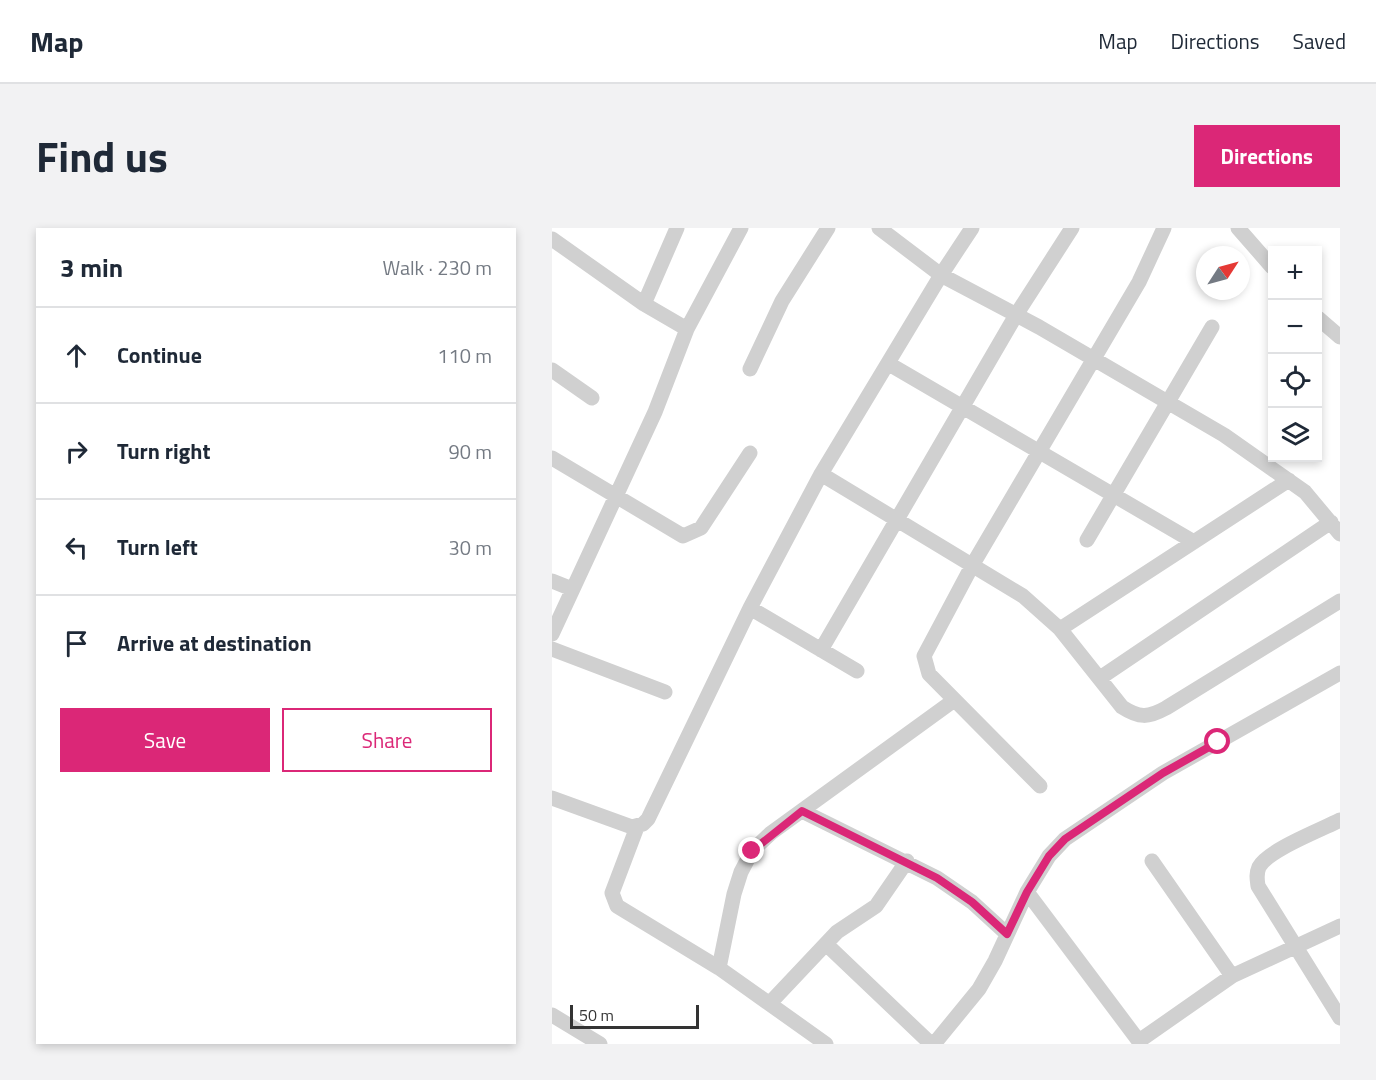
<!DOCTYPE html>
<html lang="en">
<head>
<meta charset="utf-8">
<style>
  :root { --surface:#fff; --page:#f2f2f3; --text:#1f2937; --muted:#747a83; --line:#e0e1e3; --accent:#db2777 }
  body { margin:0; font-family:"Titillium Web",sans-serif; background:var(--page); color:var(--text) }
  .controls { position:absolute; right:18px; top:18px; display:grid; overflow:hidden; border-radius:0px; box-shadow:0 3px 9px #0003 }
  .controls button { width:54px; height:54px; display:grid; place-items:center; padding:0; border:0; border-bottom:2px solid var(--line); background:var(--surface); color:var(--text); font:30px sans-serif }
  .compass { position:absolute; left:644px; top:18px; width:54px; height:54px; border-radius:50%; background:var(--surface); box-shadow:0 3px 9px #0003; rotate:54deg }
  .scale { position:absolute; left:18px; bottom:15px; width:129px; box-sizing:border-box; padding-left:6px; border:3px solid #333; border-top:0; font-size:16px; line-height:21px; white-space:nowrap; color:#333; -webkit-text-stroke:4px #fff; paint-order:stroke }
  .stop { position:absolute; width:18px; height:18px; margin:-14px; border:4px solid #db2777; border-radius:50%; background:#fff }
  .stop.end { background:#db2777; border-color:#fff; box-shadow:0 2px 6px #0008 }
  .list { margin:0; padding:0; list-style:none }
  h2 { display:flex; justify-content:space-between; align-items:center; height:78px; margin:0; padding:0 24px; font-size:26px }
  h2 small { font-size:20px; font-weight:400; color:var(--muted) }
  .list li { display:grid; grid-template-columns:39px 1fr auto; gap:18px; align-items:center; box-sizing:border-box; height:96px; padding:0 24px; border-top:2px solid var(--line) }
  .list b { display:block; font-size:22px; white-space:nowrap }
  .list em { font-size:20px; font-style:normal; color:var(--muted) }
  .actions { display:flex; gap:12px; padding:18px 24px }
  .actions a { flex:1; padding:14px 0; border:2px solid var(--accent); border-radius:0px; text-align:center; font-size:21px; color:var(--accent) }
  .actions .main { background:var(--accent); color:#fff }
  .icon { flex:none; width:33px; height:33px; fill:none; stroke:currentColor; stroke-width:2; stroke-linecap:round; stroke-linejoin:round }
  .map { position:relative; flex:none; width:788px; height:816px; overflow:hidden; border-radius:0px }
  header { display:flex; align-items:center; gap:36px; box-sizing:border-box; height:84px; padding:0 30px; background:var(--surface); border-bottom:2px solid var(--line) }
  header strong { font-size:28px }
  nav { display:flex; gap:33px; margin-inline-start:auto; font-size:21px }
  .intro { display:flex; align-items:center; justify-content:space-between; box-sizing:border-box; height:144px; padding:0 36px }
  h1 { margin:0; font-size:42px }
  .button { padding:15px 27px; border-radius:0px; background:var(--accent); color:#fff; font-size:21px; font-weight:700 }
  main { display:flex; gap:36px; padding:0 36px }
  aside { flex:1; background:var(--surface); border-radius:0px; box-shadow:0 3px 9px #0003 }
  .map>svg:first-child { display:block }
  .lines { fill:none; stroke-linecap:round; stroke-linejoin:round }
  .minor { stroke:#d0d0d0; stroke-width:15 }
  .route { stroke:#db2777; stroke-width:8 }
</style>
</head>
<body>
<header>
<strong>Map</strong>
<nav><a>Map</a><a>Directions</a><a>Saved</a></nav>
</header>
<div class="intro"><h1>Find us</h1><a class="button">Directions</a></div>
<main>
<aside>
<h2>3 min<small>Walk · 230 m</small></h2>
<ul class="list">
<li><svg class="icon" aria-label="ahead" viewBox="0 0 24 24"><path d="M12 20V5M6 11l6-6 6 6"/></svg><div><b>Continue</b></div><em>110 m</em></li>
<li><svg class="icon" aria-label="right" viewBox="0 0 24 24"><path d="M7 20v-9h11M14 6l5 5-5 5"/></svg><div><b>Turn right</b></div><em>90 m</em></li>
<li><svg class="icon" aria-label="left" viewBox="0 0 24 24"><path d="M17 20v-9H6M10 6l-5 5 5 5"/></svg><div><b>Turn left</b></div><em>30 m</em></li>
<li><svg class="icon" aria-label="arrive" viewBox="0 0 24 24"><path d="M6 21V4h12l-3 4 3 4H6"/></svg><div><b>Arrive at destination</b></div></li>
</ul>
<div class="actions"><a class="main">Save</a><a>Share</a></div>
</aside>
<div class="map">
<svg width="788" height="816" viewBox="0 0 788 816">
  <rect width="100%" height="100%" fill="#fff"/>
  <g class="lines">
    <path class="minor" d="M327,0L389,47L487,99L672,207L753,264L788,306
      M686,0L720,39
      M0,11L92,76L135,101
      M92,76L125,0
      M766,90L788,109
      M337,136L642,314
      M198,141L230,73L276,0
      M0,142L40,170
      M0,230L131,308L149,300L198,225
      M269,246L471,368L508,401L570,479C587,490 596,490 614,480L788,373
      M535,312L660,99
      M0,353L20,361
      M198,380L305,443
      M508,401L737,252
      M0,406L103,184L135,101L189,0
      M0,421L113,464
      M269,422L464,87L520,0
      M548,450L779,294
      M488,558L377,446L372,428L421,336L587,54L612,0
      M0,570L80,599L91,596L96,591L198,380L269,246L389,47L420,0
      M250,583L385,650L420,674L455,706
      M788,592C769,602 716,622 707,639C704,646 705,651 706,658L788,790
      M85,599L60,665L65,678L167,740L274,816
      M600,633L680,748
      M475,664L589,816
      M274,716L379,816
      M167,740L182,666L189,644L200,623L219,605L401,473
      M218,775L285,704L324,678L355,633
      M0,787L48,816
      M587,813L680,748L788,698
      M382,816L427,761L443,733L475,664L497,628L513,611L611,545L788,445"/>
  </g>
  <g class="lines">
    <path class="route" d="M200,623L250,583L385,650L420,674L455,706L475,664L497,628L513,611L611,545L666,514"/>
  </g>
</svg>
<div class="controls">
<button>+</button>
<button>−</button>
<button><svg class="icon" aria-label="locate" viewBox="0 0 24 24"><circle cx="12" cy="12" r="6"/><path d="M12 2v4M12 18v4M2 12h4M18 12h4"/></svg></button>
<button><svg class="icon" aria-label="layers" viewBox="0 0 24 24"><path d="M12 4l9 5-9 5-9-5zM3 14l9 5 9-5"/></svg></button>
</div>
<svg class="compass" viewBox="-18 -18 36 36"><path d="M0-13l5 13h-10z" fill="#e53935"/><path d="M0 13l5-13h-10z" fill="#747a83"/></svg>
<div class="scale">50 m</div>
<div class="stop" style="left:666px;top:514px"></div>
<div class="stop end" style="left:200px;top:623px"></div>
</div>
</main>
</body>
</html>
